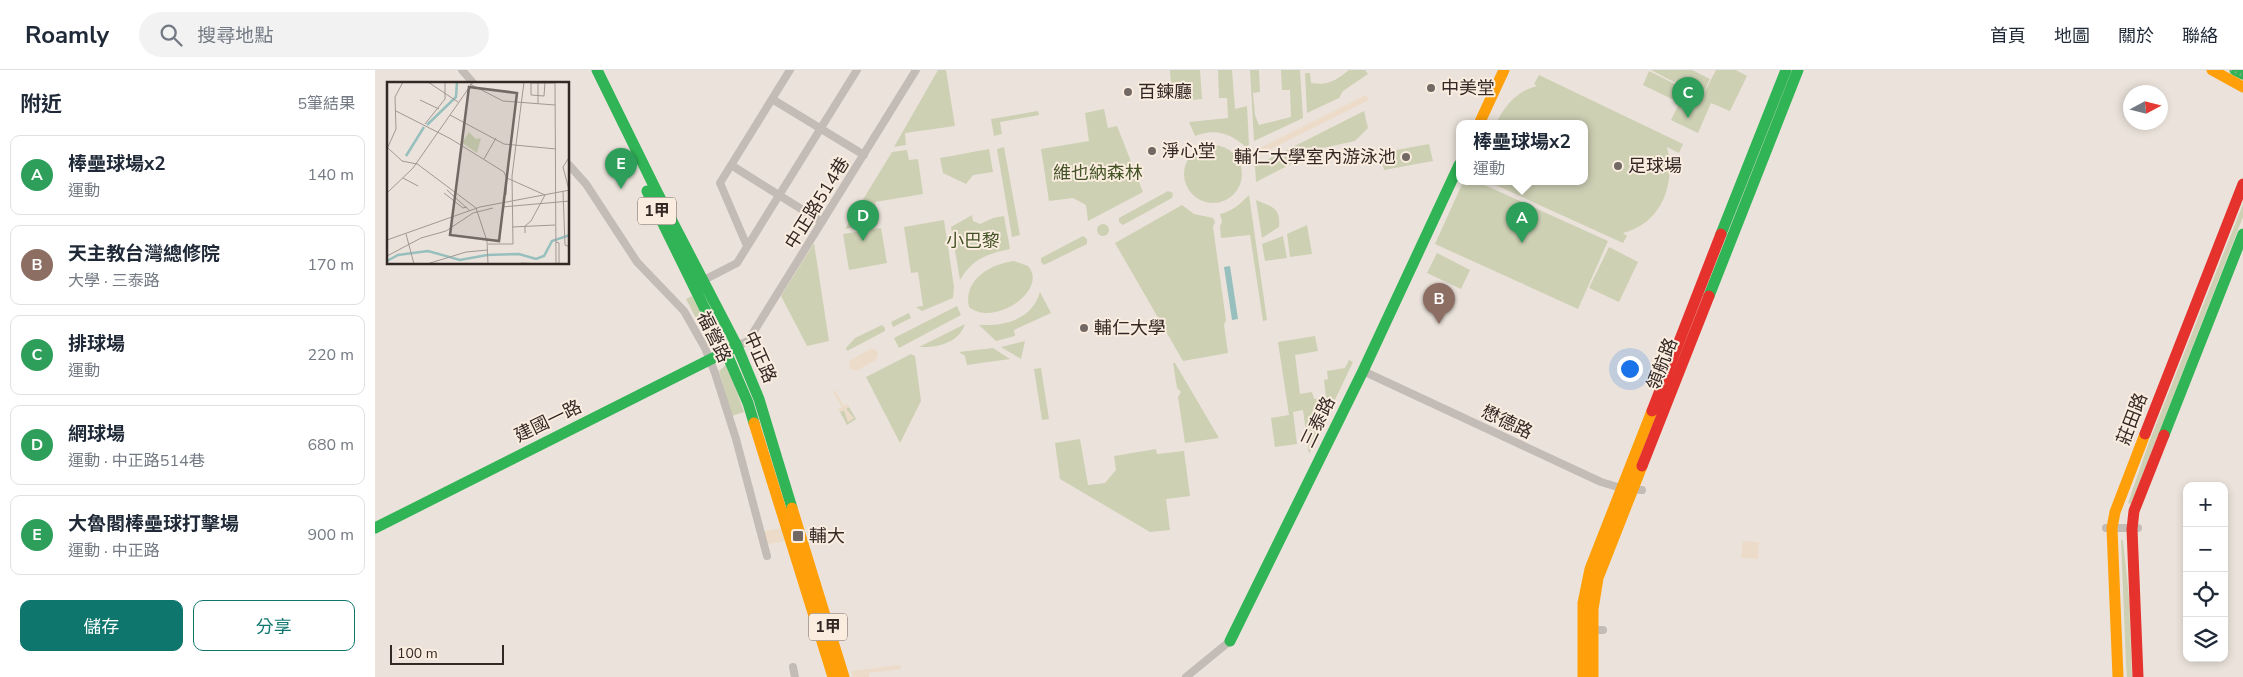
<!DOCTYPE html>
<html lang="zh-TW">
<head>
<meta charset="utf-8">
<style>
  :root { --surface:#fff; --page:#f2f2f3; --text:#1f2937; --muted:#747a83; --line:#e0e1e3; --accent:#0f766e }
  body { margin:0; font-family:"Nunito Sans","Noto Sans TC",sans-serif; background:var(--page); color:var(--text) }
  .controls { position:absolute; right:15px; bottom:15px; display:grid; overflow:hidden; border-radius:10px; box-shadow:0 2px 8px #0003 }
  .controls button { width:45px; height:45px; display:grid; place-items:center; padding:0; border:0; border-bottom:1px solid var(--line); background:var(--surface); color:var(--text); font:25px sans-serif }
  .compass { position:absolute; left:1748px; top:15px; width:45px; height:45px; border-radius:50%; background:var(--surface); box-shadow:0 2px 8px #0003; rotate:83deg }
  .scale { position:absolute; left:15px; bottom:12px; width:114px; box-sizing:border-box; padding-left:5px; border:2px solid #332824; border-top:0; font-size:14px; line-height:18px; white-space:nowrap; color:#332824; -webkit-text-stroke:4px #faede0; paint-order:stroke }
  .you { position:absolute; left:1254px; top:298px; width:18px; height:18px; margin:-12px; border:4px solid #fff; border-radius:50%; background:#1a73e8; box-shadow:0 0 0 8px #1a73e833 }
  .badge { display:grid; place-items:center; width:32px; height:32px; border-radius:50%; background:var(--accent); color:#fff; font-size:16px; font-weight:700 }
  .pin { position:absolute; translate:-50% -41px; filter:drop-shadow(0 1px 2px #0008) }
  .pin::after { content:''; position:absolute; top:26px; width:18px; height:15px; background:inherit; clip-path:polygon(0 0,100% 0,50% 100%) }
  .popup { position:absolute; left:1081px; top:50px; width:132px; height:65px; box-sizing:border-box; display:grid; place-content:center; border-radius:10px; background:var(--surface); filter:drop-shadow(0 1px 4px #0005); font-size:16px; white-space:nowrap; color:var(--muted) }
  .popup b { font-size:19px; color:var(--text) }
  .popup::after { content:''; position:absolute; left:50%; top:100%; margin-left:-10px; border:10px solid transparent; border-top-color:var(--surface) }
  .list { margin:0; padding:0; list-style:none }
  h2 { display:flex; justify-content:space-between; align-items:center; height:65px; margin:0; padding:0 20px; font-size:21px }
  h2 small { font-size:16px; font-weight:400; color:var(--muted) }
  .list li { display:grid; grid-template-columns:32px 1fr auto; gap:15px; align-items:center; box-sizing:border-box; height:80px; margin:0 10px 10px; padding:0 10px; border:1px solid var(--line); border-radius:10px }
  .list b { display:block; font-size:19px; white-space:nowrap }
  .list p { margin:0; font-size:16px; white-space:nowrap; color:var(--muted) }
  .list em { font-size:16px; font-style:normal; color:var(--muted) }
  .actions { display:flex; gap:10px; padding:15px 20px }
  .actions a { flex:1; padding:11px 0; border:1px solid var(--accent); border-radius:10px; text-align:center; font-size:18px; color:var(--accent) }
  .actions .main { background:var(--accent); color:#fff }
  .icon { flex:none; width:28px; height:28px; fill:none; stroke:currentColor; stroke-width:2; stroke-linecap:round; stroke-linejoin:round }
  .map { position:relative; flex:none; width:1868px; height:607px; overflow:hidden }
  header { display:flex; align-items:center; gap:30px; box-sizing:border-box; height:70px; padding:0 25px; background:var(--surface); border-bottom:1px solid var(--line) }
  header strong { font-size:24px }
  nav { display:flex; gap:28px; margin-inline-start:auto; font-size:18px }
  .search { width:350px; height:45px; background:var(--page); display:flex; align-items:center; gap:12px; box-sizing:border-box; padding:0 18px; border-radius:28px; color:var(--muted); font-size:19px }
  main { display:flex }
  aside { flex:1; background:var(--surface) }
  .map>svg:first-child { display:block }
  .green { fill:#cdd0b3 }
  .plaza { fill:#ecdbc8 }
  .water { fill:#96bfbe }
  .lines { fill:none; stroke-linecap:round; stroke-linejoin:round }
  .street { stroke:#c3bbb5; stroke-width:8 }
  .fast { stroke:#30b455; stroke-width:11 }
  .slow { stroke:#ff9f0a; stroke-width:11 }
  .jam { stroke:#e5322d; stroke-width:11 }
  .rail { stroke:#aba49f; stroke-width:2.5; stroke-dasharray:1 4; stroke-linecap:butt }
  .poi-dot { fill:#736964; stroke:#faede0; stroke-width:2 }
  .labels { text-anchor:middle; dominant-baseline:central; stroke-width:4; stroke-linejoin:round; paint-order:stroke }
  .shield { fill:#faede0; stroke:#6f635c; stroke-width:1 }
  .shield-label { font-size:16px; font-weight:bold; fill:#332824 }
  .poi-label { font-size:18px; fill:#332824; stroke:#faede0; text-anchor:start }
  .park-label { font-size:18px; fill:#445326; stroke:#faede0 }
  .street-label { font-size:18px; fill:#332824; stroke:#faede0 }
  .inset-river { fill:none; stroke:#96bfbe; stroke-width:2.5 }
  .inset-road { fill:none; stroke:#a19892; stroke-width:1 }
  .view { fill:#736964; fill-opacity:0.15; stroke:#736964; stroke-width:2.5 }
  .inset-edge { fill:none; stroke:#332824; stroke-width:2.5 }
</style>
</head>
<body>
<header>
<strong>Roamly</strong>
<div class="search"><svg class="icon" aria-label="search" viewBox="0 0 24 24"><circle cx="10" cy="10" r="6"/><path d="M15 15l6 6"/></svg>搜尋地點</div>
<nav><a>首頁</a><a>地圖</a><a>關於</a><a>聯絡</a></nav>
</header>
<main>
<aside>
<h2>附近<small>5筆結果</small></h2>
<ul class="list">
<li><span class="badge" style="background:#2e9e5b">A</span><div><b>棒壘球場x2</b><p>運動</p></div><em>140 m</em></li>
<li><span class="badge" style="background:#8d6e63">B</span><div><b>天主教台灣總修院</b><p>大學 · 三泰路</p></div><em>170 m</em></li>
<li><span class="badge" style="background:#2e9e5b">C</span><div><b>排球場</b><p>運動</p></div><em>220 m</em></li>
<li><span class="badge" style="background:#2e9e5b">D</span><div><b>網球場</b><p>運動 · 中正路514巷</p></div><em>680 m</em></li>
<li><span class="badge" style="background:#2e9e5b">E</span><div><b>大魯閣棒壘球打擊場</b><p>運動 · 中正路</p></div><em>900 m</em></li>
</ul>
<div class="actions"><a class="main">儲存</a><a>分享</a></div>
</aside>
<div class="map">
<svg width="1868" height="607" viewBox="0 0 1868 607">
  <rect width="100%" height="100%" fill="#ebe3db"/>
  <path class="green" d="M563,0H571L580,56L530,63L531,75L519,77Z
    M795,0H825L827,29L805,31L796,16Z
    M843,0H857L860,39L872,36L874,75L871,77C855,63 840,58 820,66L814,52L853,48L852,28H844Z
    M875,0H884L885,22L878,23L880,45L884,55L916,47L915,20H907L906,0H925L928,48L879,71Z
    M974,0H990L993,4L968,21L964,28L932,43L930,3H935L936,13C954,16 961,10 974,0Z
    M1276,0H1317L1335,9L1327,26L1300,12L1303,6L1299,12Z
    M1341,0H1361L1372,6L1355,41L1336,33L1323,63L1296,50L1311,20L1327,27Z
    M1274,1L1310,19L1303,32L1268,15Z
    M1164,5L1308,74L1304,83L1292,77C1301,114 1287,153 1248,163L1252,166L1248,173L1114,112H1210V54H1121C1129,36 1142,21 1162,16L1159,14Z
    M729,39L733,58L742,56L768,122L713,151L711,135L698,128L674,131L666,79L714,71L710,43Z
    M663,41L664,45L625,52L627,64L619,66L616,49Z
    M989,41L993,58L980,71L934,81L926,89L881,112L880,96Z
    M1054,74L1058,91L1009,100L1005,83Z
    M809 104a29 29 0 1 1 58 0a29 29 0 1 1-58 0Z
    M629,77L645,165L637,167L622,79Z
    M614,79L618,102L598,105L591,114L568,103L565,88Z
    M532,80L534,90L543,89L548,124L500,132L503,154L470,159L517,82Z
    M1088,112H1103L1233,171L1203,239L1060,174Z
    M793,121L798,123L797,128L748,155L744,152V148Z
    M874,125L892,250L888,251L875,165L846,168L845,156L847,152L845,144C858,141 865,134 874,125Z
    M881,130C897,137 906,137 904,157L887,168Z
    M1868,134V147L1756,434L1753,433L1773,375Z
    M807,135L819,144L838,148L840,152L838,157L851,250L849,255L853,283L808,291L740,173Z
    M597,145L598,151L605,154L618,148L629,146L635,179C612,184 597,189 585,210L576,157Z
    M569,150L579,217L578,228L547,241L541,237L548,236L543,202L536,203L529,157Z
    M722 160a6 6 0 1 1 12 0a6 6 0 1 1-12 0Z
    M932,155L937,184L915,187L912,164Z
    M506,158L512,193L474,200L468,164Z
    M708,166L712,169V174L669,195L666,192V188Z
    M908,166L912,188L890,191L887,174Z
    M439,173L454,271L432,276L406,226Z
    M1234,177L1263,192L1244,232L1214,218Z
    M1062,183L1095,200L1086,219L1052,203Z
    M639,191L653,196C674,219 620,258 594,237C588,210 615,194 639,191Z
    M665,222L676,243L639,260L640,266L621,271L604,255C629,256 657,250 665,222Z
    M317,226L341,272L335,275L311,229Z
    M582,236L586,245L524,278L519,268Z
    M534,243L536,248L518,257L516,252Z
    M590,254C584,273 562,278 544,277Z
    M507,255L510,258V261L472,281L471,278L480,268Z
    M940,266L943,281L920,285L925,324L937,322L939,329L951,327L949,310L953,309L952,301L970,298L974,290L978,292L934,384L928,340L918,342L922,374L900,377L896,348L914,345L903,272Z
    M650,271L646,289L626,277Z
    M618,278L635,289L592,295L590,286L584,282Z
    M536,284L540,286L546,331L525,373L491,307Z
    M798,293H800L844,368L810,373L803,327L806,322L802,318Z
    M352,294L369,342L357,346L344,301Z
    M666,298L674,349L667,350L659,299Z
    M474,337L481,349L472,355L465,342L469,340L473,351L478,348L471,339Z
    M705,369L713,415L730,413L741,400L739,386L781,379L782,384L809,381L815,426L791,429L795,460L775,462L685,409L680,373Z
    M1746,470H1748L1754,527L1757,607H1752L1751,595Z"/>
  <path class="plaza" d="M991,25L994,30L876,89L873,84Z
    M495,279H499L503,282L501,290L481,301L475,299L474,291Z
    M460,320L469,336L473,334L474,337L471,339L479,348L473,352L469,340L465,342L463,339L467,337L458,322Z
    M407,458L410,471L389,475L386,462Z
    M1368,471L1384,472L1383,489L1366,488Z
    M526,595V599L494,603V607H477L476,601Z"/>
  <path class="water" d="M855,196L863,249L857,250L849,197Z"/>
  <g class="lines">
    <path class="street" d="M87,0L99,14
      M397,29L489,85
      M194,95L211,114L262,192L309,241L330,278L340,303L361,369L392,486
      M356,95L447,152
      M372,176L345,113L415,0
      M329,210L362,193L482,0
      M362,276L373,271L541,0
      M988,301L1226,412L1246,418L1267,420
      M1731,458H1763
      M1218,560H1228
      M418,597L420,607
      M811,607L855,571"/>
    <path class="fast" d="M222,0L282,122L362,276L384,329L417,438
      M1860,0L1868,4
      M272,121L351,282L373,333L379,353
      M1346,164L1411,0
      M1334,226L1423,0
      M1789,365L1868,164
      M0,458L358,278
      M855,571L988,301L1084,95"/>
    <path class="slow" d="M1837,0L1868,17
      M1104,54L1129,0
      M379,353L458,607
      M417,438L469,607
      M1208,607V533L1215,499L1277,341
      M1218,607V539L1223,508L1267,396
      M1743,607L1737,458L1740,442L1770,364"/>
    <path class="jam" d="M1277,341L1346,164
      M1770,364L1868,114
      M1267,396L1334,226
      M1763,607L1757,459L1759,441L1789,365"/>
    <path class="rail" d="M1856,0L1868,6"/>
  </g>
  <g class="poi-dot">
    <circle cx="1056" cy="18" r="5"/>
    <circle cx="753" cy="22" r="5"/>
    <circle cx="777" cy="81" r="5"/>
    <circle cx="1031" cy="87" r="5"/>
    <circle cx="1243" cy="96" r="5"/>
    <circle cx="709" cy="258" r="5"/>
    <rect x="417" y="460" width="12" height="12" rx="2.5"/>
  </g>
  <g class="labels">
    <g class="shield">
      <rect x="263" y="127.5" width="38" height="27" rx="4"/>
      <rect x="434" y="543.5" width="38" height="27" rx="4"/>
    </g>
    <g class="shield-label">
      <text x="282" y="141">1甲</text>
      <text x="453" y="557">1甲</text>
    </g>
    <g class="poi-label">
      <text x="1066" y="18">中美堂</text>
      <text x="763" y="22">百鍊廳</text>
      <text x="787" y="81">淨心堂</text>
      <text x="1021" y="87" text-anchor="end">輔仁大學室內游泳池</text>
      <text x="1253" y="96">足球場</text>
      <text x="719" y="258">輔仁大學</text>
      <text x="434" y="466">輔大</text>
    </g>
    <g class="park-label">
      <text x="723" y="103">維也納森林</text>
      <text x="598" y="171">小巴黎</text>
    </g>
    <g class="street-label">
      <text transform="translate(442 133) rotate(-58)">中正路514巷</text>
      <text transform="translate(339 267) rotate(64)">福營路</text>
      <text transform="translate(385 287) rotate(66)">中正路</text>
      <text transform="translate(1287 294) rotate(-69)">領航路</text>
      <text transform="translate(1757 349) rotate(-69)">莊田路</text>
      <text transform="translate(173 351) rotate(-26)">建國一路</text>
      <text transform="translate(943 352) rotate(-64)">三泰路</text>
      <text transform="translate(1132 352) rotate(25)">懋德路</text>
    </g>
  </g>
  <g transform="translate(12 12)">
    <rect width="182" height="182" fill="#ebe3db"/>
    <path d="M82,50L89,57L94,56L90,71L75,61Z" fill="#cdd0b3"/>
    <path class="inset-river" d="M40,43L69,15L70,0M19,74L37,45M0,179L11,173L41,169L73,178L100,173L132,172L149,177L157,174L165,159L183,153"/>
    <path class="inset-road" d="M41,0L71,20M144,0V13L157,14L158,0M168,0L169,182M144,1H167M83,2L116,19L168,23M33,18L52,27M151,22V1M9,29L64,57L117,90L120,97L119,113M63,33L117,62L169,67M38,42L58,17V0M1,66L15,79L30,82M0,67L9,47L8,15L16,0M97,77L109,56M29,81L89,126L100,159L101,182M16,96L31,104M120,96L158,113M60,108L83,129M182,108L176,85L183,74M176,109L178,163L183,165M0,111L26,86L86,0M57,111L76,126L80,125M115,125L183,119M125,145L168,143M138,151V144L144,139L158,113M19,152L27,182M0,158L93,125L183,108M169,160L172,161V182M101,162H126L125,94L137,0M0,174L34,156L59,149L86,131L106,126M134,181L155,182M40,182L79,170L101,168"/>
    <path class="view" d="M82,5L130,11L112,159L63,153Z"/>
    <rect width="182" height="182" class="inset-edge"/>
  </g>
</svg>
<div class="controls">
<button>+</button>
<button>−</button>
<button><svg class="icon" aria-label="locate" viewBox="0 0 24 24"><circle cx="12" cy="12" r="6"/><path d="M12 2v4M12 18v4M2 12h4M18 12h4"/></svg></button>
<button><svg class="icon" aria-label="layers" viewBox="0 0 24 24"><path d="M12 4l9 5-9 5-9-5zM3 14l9 5 9-5"/></svg></button>
</div>
<svg class="compass" viewBox="-18 -18 36 36"><path d="M0-13l5 13h-10z" fill="#e53935"/><path d="M0 13l5-13h-10z" fill="#747a83"/></svg>
<div class="scale">100 m</div>
<div class="you"></div>
<div class="pin badge" style="left:1147px;top:173px;background:#2e9e5b">A</div>
<div class="popup"><b>棒壘球場x2</b>運動</div>
<div class="pin badge" style="left:1064px;top:254px;background:#8d6e63">B</div>
<div class="pin badge" style="left:1313px;top:48px;background:#2e9e5b">C</div>
<div class="pin badge" style="left:488px;top:171px;background:#2e9e5b">D</div>
<div class="pin badge" style="left:246px;top:119px;background:#2e9e5b">E</div>
</div>
</main>
</body>
</html>
